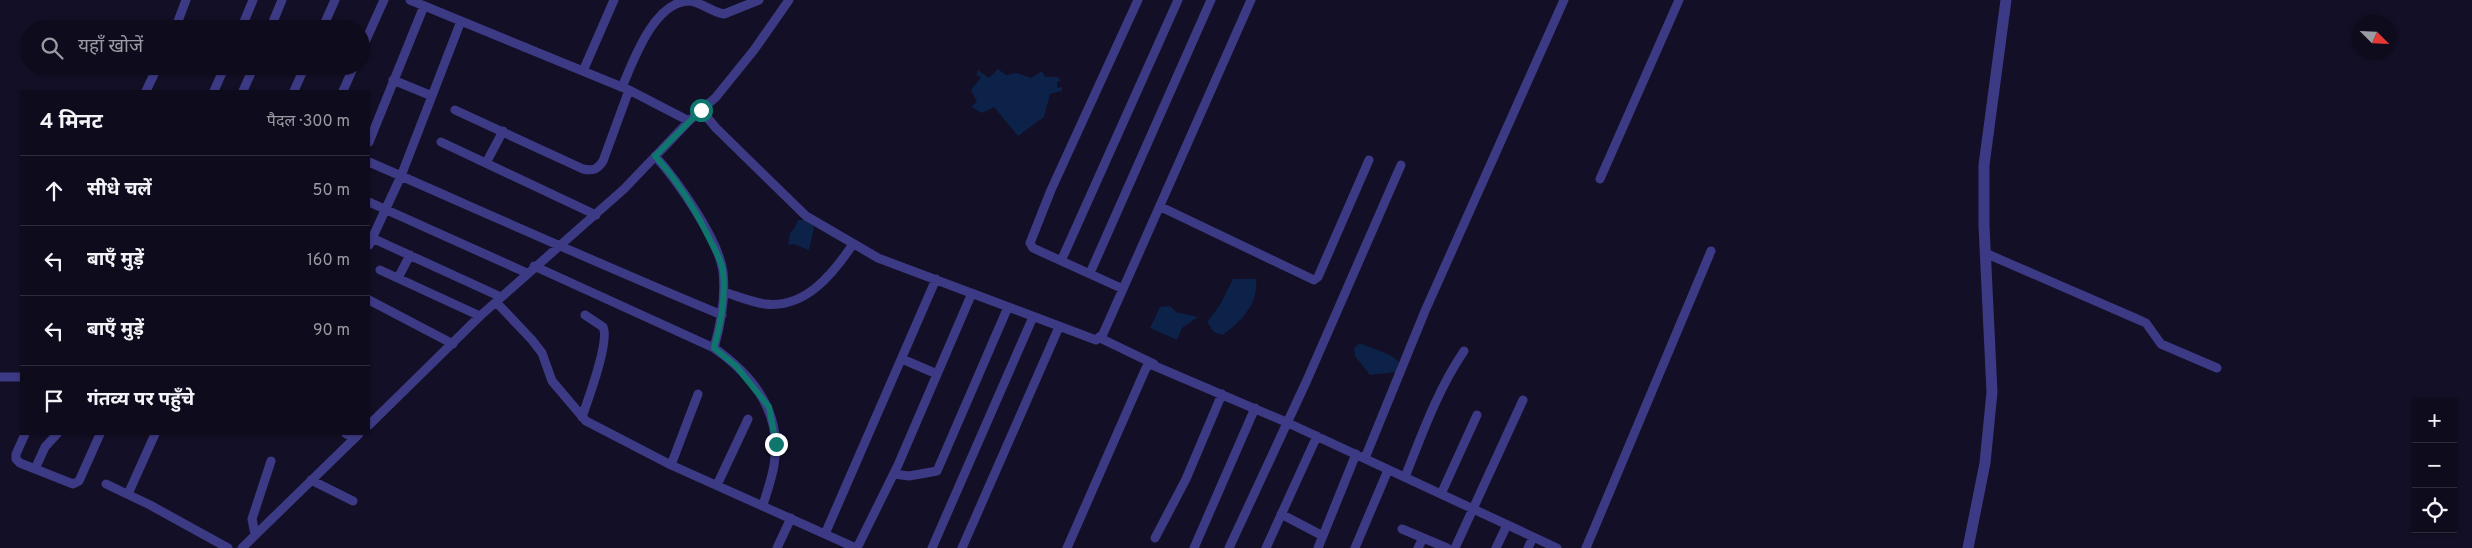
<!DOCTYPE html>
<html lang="hi">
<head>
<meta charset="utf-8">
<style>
  :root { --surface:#0e0b1c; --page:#171425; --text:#f1f3f6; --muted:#9b9ba3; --line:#2e2b3b }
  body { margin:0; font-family:Overpass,"Noto Sans Devanagari",sans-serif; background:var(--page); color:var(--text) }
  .controls { position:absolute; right:15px; bottom:15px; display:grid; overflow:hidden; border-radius:0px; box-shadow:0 1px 4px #0004 }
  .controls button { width:45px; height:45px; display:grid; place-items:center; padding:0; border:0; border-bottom:1px solid var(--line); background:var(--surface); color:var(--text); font:25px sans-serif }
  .compass { position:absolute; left:2352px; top:15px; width:45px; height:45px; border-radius:50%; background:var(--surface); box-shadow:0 1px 4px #0004; rotate:114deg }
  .stop { position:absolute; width:15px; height:15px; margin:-11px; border:4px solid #0f766e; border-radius:50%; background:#fff }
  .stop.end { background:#0f766e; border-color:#fff; box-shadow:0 1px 5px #0008 }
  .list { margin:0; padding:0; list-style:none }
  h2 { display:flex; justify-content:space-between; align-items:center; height:65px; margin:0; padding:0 20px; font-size:21px }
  h2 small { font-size:16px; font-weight:400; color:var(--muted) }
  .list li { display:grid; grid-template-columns:32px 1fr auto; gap:15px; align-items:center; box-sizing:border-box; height:70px; padding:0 20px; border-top:1px solid var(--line) }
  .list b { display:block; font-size:19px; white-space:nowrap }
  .list em { font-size:16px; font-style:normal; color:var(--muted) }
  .icon { flex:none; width:28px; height:28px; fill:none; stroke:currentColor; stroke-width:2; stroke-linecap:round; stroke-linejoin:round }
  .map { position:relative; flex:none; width:2472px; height:548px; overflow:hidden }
  .search { position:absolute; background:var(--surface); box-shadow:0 1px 4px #0004; left:20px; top:20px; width:350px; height:55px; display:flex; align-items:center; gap:12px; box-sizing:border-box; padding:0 18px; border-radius:28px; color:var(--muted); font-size:19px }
  .panel { position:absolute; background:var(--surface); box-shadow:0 1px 4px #0004; left:20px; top:90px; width:350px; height:345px; border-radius:0px }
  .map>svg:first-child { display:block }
  .water { fill:#0c2248 }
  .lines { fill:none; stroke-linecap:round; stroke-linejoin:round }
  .minor { stroke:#3d3a85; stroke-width:9 }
  .tertiary { stroke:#3d3a85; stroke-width:11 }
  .route { stroke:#0f766e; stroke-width:6 }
</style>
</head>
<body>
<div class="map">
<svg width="2472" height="548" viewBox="0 0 2472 548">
  <rect width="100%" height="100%" fill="#130f26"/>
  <path class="water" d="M998,69L1006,75L1017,73L1031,78L1042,71L1045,77H1057L1061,80L1057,82V88L1062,87V91L1050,94L1044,117L1018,136L994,107L982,113L971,107L977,102L971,90L981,77L976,75L978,70L989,78Z
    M798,220H809L814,228L809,250L794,244L788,245L790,233L794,229Z
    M1233,279H1256C1259,304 1241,321 1223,335L1214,332L1207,322L1220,305Z
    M1170,306L1176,312L1198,317L1182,328L1177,340L1150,328L1160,307Z
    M1360,343C1372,349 1391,353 1399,362L1396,372L1370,375L1355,356L1354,348Z"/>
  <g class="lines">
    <path class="minor" d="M410,0L629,90L689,121
      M175,29L186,0
      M241,29L253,0
      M270,29L282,0
      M322,29L335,0
      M361,51L384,0
      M583,71L614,0
      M393,80L432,96
      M622,87C633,62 653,3 688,1C700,1 711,12 724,14L759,0
      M146,91L158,66
      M214,91L225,66
      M243,91L254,66
      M294,91L305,66
      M343,91L354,66
      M455,110L583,169C593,171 597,170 603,161L629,90
      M701,110L716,128L806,216L878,258L1096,340L1103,334L1251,0
      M369,142L424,6
      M441,142L596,215
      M655,156C677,180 719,240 723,272C726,298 721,323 714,348
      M369,162C486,213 603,266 722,315
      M486,163L503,131
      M1600,179L1679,0
      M369,202L527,273
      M1161,207L1314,280L1318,277L1369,160
      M372,238L501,297
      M369,245L401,176L461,21
      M1985,253L2137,319L2146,323L2161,344L2217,368
      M1061,261L1178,0
      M534,266L714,348C754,376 783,413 774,465C772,478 767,492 763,505
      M380,270L480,316
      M1090,273L1211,0
      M398,278L410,255
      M1123,289L1033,248L1030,243L1051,190L1138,0
      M724,292C737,296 751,302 765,304C805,309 833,274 853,244
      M369,300L453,344
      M496,302L532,340L542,353L552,381L586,421L671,465L856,548
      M1100,338L1154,364
      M902,359L937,374
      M0,377H21
      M582,417C588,400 610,341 603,327L585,315
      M369,425L480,316L624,189L689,121L716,97L754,50L789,0
      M25,434L16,454V459L20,463L73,484L79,481L100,434
      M346,434L355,438
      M1365,458L1425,311L1564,0
      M671,465L698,394
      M35,469L45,447L57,434
      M894,474L909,476L937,471L1008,307
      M1405,477C1422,434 1438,389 1464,351
      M311,480L353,501
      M106,484L150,505L228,548
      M717,485L748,419
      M128,494L155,434
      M1441,494L1477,415
      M1281,514L1323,536
      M1402,529L1447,548
      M255,534L252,519L271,461
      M825,534L936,279
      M1155,538L1186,479L1222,394
      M242,548L359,434
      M777,548L791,518
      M857,548L898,465L972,293
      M932,548L1033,317
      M962,548L1059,327
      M1067,548L1146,368L1150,364L1286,422L1557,548
      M1194,548L1255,408
      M1229,548L1307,380L1401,165
      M1266,548L1317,436
      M1318,548L1356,454
      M1355,548L1388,470
      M1418,548L1423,538
      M1455,548L1523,400
      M1496,548L1507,525
      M1528,548L1533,537
      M1586,548L1711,251"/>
    <path class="tertiary" d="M1968,548L1985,463L1992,392L1984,226V165L2006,0"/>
  </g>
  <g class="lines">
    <path class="route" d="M701,110L655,156C679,182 695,209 710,240C715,250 722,261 723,272C726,298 721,323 714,348L736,366L769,407L776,444"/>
  </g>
</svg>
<div class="controls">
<button>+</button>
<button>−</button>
<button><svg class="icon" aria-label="locate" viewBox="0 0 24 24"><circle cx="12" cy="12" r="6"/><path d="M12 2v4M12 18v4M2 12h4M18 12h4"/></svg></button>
</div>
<svg class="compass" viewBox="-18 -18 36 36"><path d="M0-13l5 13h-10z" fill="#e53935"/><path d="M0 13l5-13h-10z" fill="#9b9ba3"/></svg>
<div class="stop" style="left:701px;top:110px"></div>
<div class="stop end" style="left:776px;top:444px"></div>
<div class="search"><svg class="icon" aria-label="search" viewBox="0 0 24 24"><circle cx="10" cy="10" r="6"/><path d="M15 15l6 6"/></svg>यहाँ खोजें</div>
<section class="panel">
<h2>4 मिनट<small>पैदल · 300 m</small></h2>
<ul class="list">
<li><svg class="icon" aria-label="ahead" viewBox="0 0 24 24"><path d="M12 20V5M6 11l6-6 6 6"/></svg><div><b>सीधे चलें</b></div><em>50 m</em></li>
<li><svg class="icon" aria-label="left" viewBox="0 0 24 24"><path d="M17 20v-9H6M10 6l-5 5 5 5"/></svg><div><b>बाएँ मुड़ें</b></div><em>160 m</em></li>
<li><svg class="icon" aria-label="left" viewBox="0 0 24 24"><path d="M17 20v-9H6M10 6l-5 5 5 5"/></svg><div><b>बाएँ मुड़ें</b></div><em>90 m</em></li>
<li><svg class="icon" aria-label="arrive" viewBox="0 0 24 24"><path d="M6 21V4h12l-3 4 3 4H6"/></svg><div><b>गंतव्य पर पहुँचे</b></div></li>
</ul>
</section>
</div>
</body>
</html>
